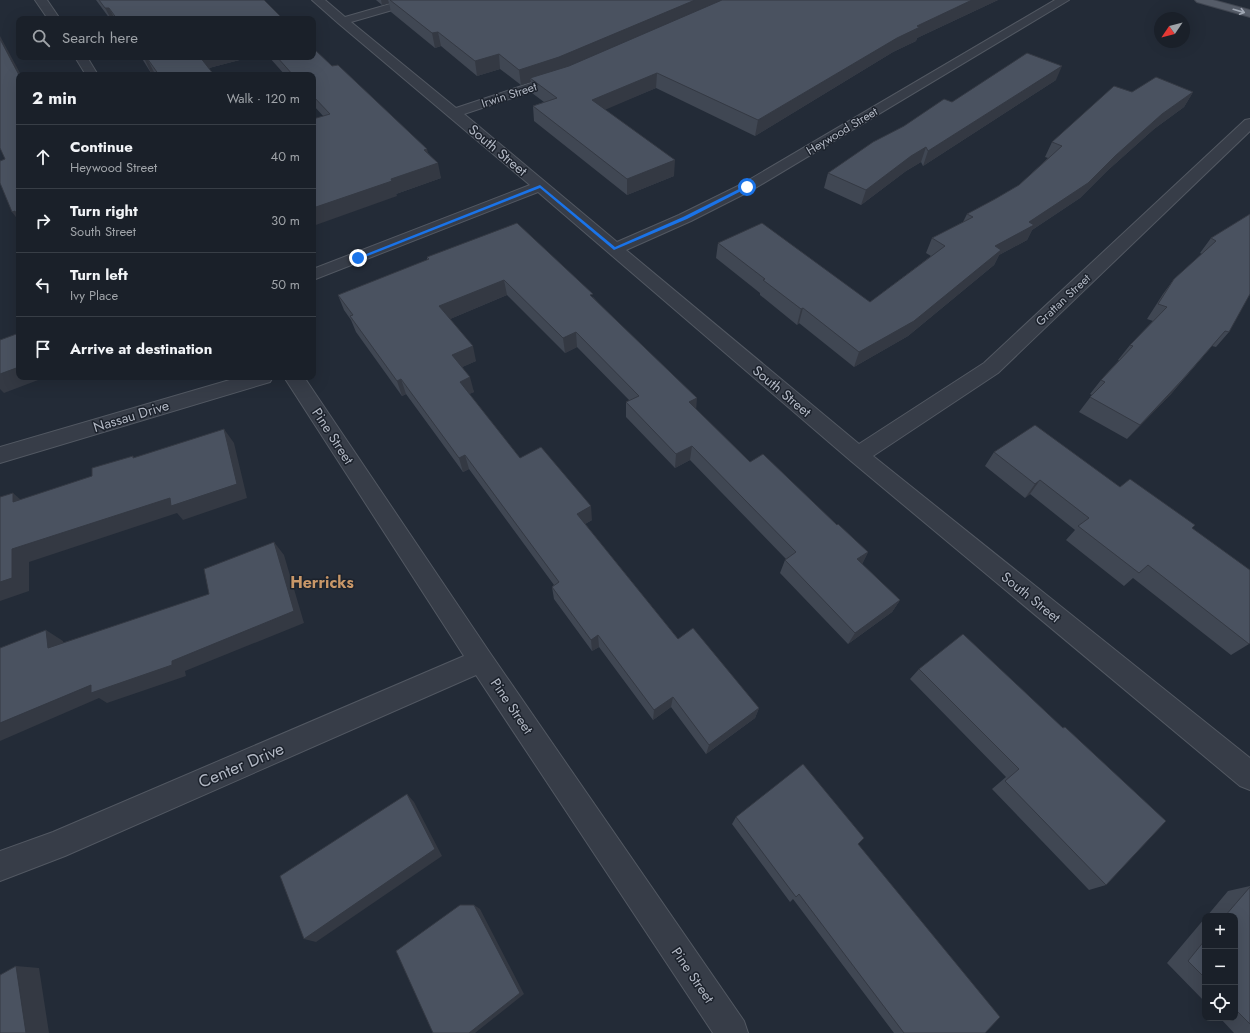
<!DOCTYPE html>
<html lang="en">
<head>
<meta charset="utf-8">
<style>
  :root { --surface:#1a2029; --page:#272d35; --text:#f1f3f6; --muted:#9fa3a8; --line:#383e46 }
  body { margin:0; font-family:Jost,sans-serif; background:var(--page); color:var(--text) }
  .controls { position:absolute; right:12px; bottom:12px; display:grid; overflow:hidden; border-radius:8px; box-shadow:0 4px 16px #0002 }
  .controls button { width:36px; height:36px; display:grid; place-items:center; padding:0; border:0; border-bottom:1px solid var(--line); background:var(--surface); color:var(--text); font:20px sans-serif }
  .compass { position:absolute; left:1154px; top:12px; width:36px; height:36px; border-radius:50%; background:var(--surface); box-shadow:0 4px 16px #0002; rotate:235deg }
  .stop { position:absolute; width:12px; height:12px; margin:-9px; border:3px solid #1a73e8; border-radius:50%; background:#fff }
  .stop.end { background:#1a73e8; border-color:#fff; box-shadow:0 1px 4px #0008 }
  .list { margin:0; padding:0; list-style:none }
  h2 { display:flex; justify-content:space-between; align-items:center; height:52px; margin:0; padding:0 16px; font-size:17px }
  h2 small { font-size:13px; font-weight:400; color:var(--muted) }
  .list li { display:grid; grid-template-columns:26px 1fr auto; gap:12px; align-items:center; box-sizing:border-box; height:64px; padding:0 16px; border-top:1px solid var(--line) }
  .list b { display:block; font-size:15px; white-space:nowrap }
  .list p { margin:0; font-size:13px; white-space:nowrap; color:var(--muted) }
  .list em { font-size:13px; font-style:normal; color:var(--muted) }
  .icon { flex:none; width:22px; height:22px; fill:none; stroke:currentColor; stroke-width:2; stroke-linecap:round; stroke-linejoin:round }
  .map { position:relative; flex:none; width:1250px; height:1033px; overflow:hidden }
  .search { position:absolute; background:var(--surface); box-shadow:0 4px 16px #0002; left:16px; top:16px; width:300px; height:44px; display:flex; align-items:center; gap:10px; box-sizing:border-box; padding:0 14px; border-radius:8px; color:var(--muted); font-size:15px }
  .panel { position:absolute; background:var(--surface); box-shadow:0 4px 16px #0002; left:16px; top:72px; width:300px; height:308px; border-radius:8px }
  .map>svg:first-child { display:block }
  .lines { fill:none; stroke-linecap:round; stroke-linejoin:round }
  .minor-casing { stroke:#525862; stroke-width:2 }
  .major-casing { stroke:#404651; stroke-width:2 }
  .minor { fill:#373d48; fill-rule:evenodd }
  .major { fill:#555c68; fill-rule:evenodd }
  .wall { fill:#404753 }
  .shaded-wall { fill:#343943 }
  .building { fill:#4a5260; stroke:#343943 }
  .oneway { stroke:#9fa6b2 }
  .route { fill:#1a73e8 }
  .labels { text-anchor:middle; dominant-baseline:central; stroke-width:3; stroke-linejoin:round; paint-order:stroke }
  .far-street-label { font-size:12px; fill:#b2b8c4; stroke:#1c222c }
  .street-label { font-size:14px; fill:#b2b8c4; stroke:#1c222c }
  .quarter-label { font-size:16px; font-weight:bold; fill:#c89768; stroke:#1c222c }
  .near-street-label { font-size:17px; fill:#b2b8c4; stroke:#1c222c }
</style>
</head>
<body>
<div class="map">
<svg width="1250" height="1033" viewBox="0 0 1250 1033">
  <rect width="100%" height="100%" fill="#232b37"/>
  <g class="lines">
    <g class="minor-casing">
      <path id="minor" d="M35,0H47L60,19H48Z
        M312,0H325L345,17L404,0H422L420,2L351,22L456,108L555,75H563L565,78L563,81L464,114L617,242L679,215L742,184L1055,0H1069L752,190L691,221L626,250L859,444L984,363L1245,120L1250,119V131L998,373L873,456L1250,758V790L1240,786L851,461L538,192L313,280V269L530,185L338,23Z
        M75,57H87L98,75H86Z
        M240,377H273L270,382L0,463V447Z
        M284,377H304L490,653L744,1021L748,1033H713L476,675L65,856L0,881V851L53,832L464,656Z"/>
    </g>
    <g class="major-casing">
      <path id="major" d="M1195,0H1213L1250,10V17L1197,2Z"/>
    </g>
    <use href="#minor" class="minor"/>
    <use href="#major" class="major"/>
  </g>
  <path class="wall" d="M96,0H264L283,19H110Z
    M376,0H998L917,38L916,41L893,52L755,136L656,88L605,109L674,176L627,195L534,121L533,106L544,102L532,93L531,82L521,85L500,69L477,76L441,46L435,48L391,12L389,3L382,5Z
    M141,57H251L209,68L214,75H156L154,72L151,73Z
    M269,57H313L332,66L429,154L441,178L396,194L397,196L313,105V75H285Z
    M1056,80L923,166L921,162L906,171L861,205L824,188L828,173L952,102Z
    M1132,92H1193L1184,107L1154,129L1107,171L1080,198L1032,230L1027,240L999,255L994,265L908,336L854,367L799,323L797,325L760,295V293L716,258L718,243L870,302L931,256L926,253L932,238L963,222L967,214L995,199L1019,185L1048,158L1045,157L1052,142Z
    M1250,214L1229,332L1216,347L1212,346L1171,394L1127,439L1079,412L1092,395L1090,394L1101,380L1119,360H1118L1130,345L1153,321L1147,319L1163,294L1174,279L1202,254L1200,253L1211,238Z
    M427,257L593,297L696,409L750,462L837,525L868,552L862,564L900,600L892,612L848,644L780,573L785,560L786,559L690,460L675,468L626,417V402L630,401L577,347L565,353L507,295L450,319L476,361L462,367L474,392L469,394L520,458L592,520L585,524L678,639L759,708L755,718L706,754L671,707L653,720L599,647L592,651L554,599L552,587L554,585L469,469L463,472L406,394L402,396L356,332L351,320L344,310L338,295L427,260Z
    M994,452L1120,487L1192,528L1249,644L1231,655L1133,578L1124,586L1066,540L1075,530L1030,494L1025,498L985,466Z
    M919,669L1062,728L1065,727L1106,885L1089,890L992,789L1006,777L910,679Z
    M736,817L858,844L985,1033H894L793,899L790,902L732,824Z
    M1250,886V1033H1234L1220,1018H1235V916H1207L1228,891Z
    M1205,918V1002L1167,963Z"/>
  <path class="shaded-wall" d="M381,0H388L389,3L382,5Z
    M695,0H727L534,81L530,78L531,82L521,85L519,70Z
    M972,0H998L917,38L916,41L893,52L755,136L758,120L917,26Z
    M105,8H109L115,19H111Z
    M438,32L441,46L435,48L432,33Z
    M0,36L21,75H19L0,39Z
    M499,54L500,69L477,76L475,61Z
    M199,57H251L205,69Z
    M144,58H147L154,72L151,73Z
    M1062,66L1056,80L923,166L928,151Z
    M657,73L656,88L593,115L592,100Z
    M1193,92L1184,107L1154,129L1107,171L1080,198L1032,230L1027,240L999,255L994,265L908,336L854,367L859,352L995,246L1029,222L1115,156L1162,114Z
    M926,147L921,162L906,171L861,205L866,190L911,156Z
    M427,149L431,164L424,150Z
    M675,160L674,176L627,195V179Z
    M438,163L441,178L396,194L397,196L313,226V208L391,179Z
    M15,211L19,221L12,212Z
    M504,280L507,295L443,322L439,306Z
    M803,308L799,323L797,325L801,309Z
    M576,332L577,347L565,353L563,338Z
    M473,346L476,361L456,370L452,355Z
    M19,367V377H46L4,393L0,389V374Z
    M470,377L474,392L463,397L460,382Z
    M401,379L406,394L402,396L397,381Z
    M1183,379L1171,394L1127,439L1140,425Z
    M697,398L696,412L689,402Z
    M224,429L234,443L247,498L183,520L177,513L29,562V591L0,601V582L12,549Z
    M692,446L690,460L675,468L676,454Z
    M465,455L469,469L463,472L459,458Z
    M1040,480L1030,494L1025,498L1035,484Z
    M13,493L29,507L13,502Z
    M591,506L592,520L578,528L577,514Z
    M274,542L284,555L304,623L185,671L186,676L107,703L99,698L0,741V723L91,685L172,661Z
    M868,552L862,564L857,559Z
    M900,600L892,612L848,644L855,633Z
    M46,630L63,641L65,659L48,648Z
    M598,635L599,647L592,651L591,640Z
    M673,697L671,707L653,720L654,710Z
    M759,708L755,718L706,754L709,745Z
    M407,794L414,802L442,856L316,942L304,939Z
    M474,905L480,909L524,994L475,1033H469Z
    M16,966L39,968L49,1033H26Z"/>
  <path class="building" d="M99,0H264L283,19H117L109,8H105Z
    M390,0H695L559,57L519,70L499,54L475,61L438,32L432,33Z
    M722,0H972L917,26L920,27L897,38L758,120L657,73L592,100L675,160L627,179L533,106L557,98L530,78L569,66Z
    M0,39L19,75V221L15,211L12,212L0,183V161L5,159L0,148Z
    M313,48L332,66L338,65L356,82L427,149L424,150L438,163L391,179L392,181L313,208V119L330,114L313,96V75H293L277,57H313Z
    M1027,53L1062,66L928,151L926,147L911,156L866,190L828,173L873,142L904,126L944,99L952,102Z
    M143,57H200L214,75H159L147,58H144Z
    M1156,77L1193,92L1162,114L1115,156L1088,183L1029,222L1034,225L995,246L1001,250L914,321L859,352L803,308L801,309L763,280L765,279L718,243L762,223L870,302L945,246L932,238L973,217L967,214L995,199L1019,185L1062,146L1052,142L1114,86L1132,92Z
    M1250,214V294L1229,332L1225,331L1183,379L1140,425L1090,397L1105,382L1101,380L1133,346L1130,345L1167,307L1158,304L1174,279L1216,241L1211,238Z
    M517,223L593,294L590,295L697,398L689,402L750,462L763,454L837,525L838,524L868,552L857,559L900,600L855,633L785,560L796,552L692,446L676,454L626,402L639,396L576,332L563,338L504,280L439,306L473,346L452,355L470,377L460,382L520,458L541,447L591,506L577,514L678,639L693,628L759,708L709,745L673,697L654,710L598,635L591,640L552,587L559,582L465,455L459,458L401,379L397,381L350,316L353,315L338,295L429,259L427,257Z
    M19,333V367L0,374V340Z
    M1035,425L1120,487L1130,479L1195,525L1192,528L1250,570V643L1249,644L1148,565L1139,573L1078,526L1089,518L1040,480L1035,484L994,452Z
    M224,429L237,484L171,506L170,498L12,549V578L0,582V497L13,493V502L92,476V468L133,456V458Z
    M274,542L294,611L172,661V665L91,693V685L0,723V648L46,630L48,648L209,594L204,569Z
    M963,634L1063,728L1065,727L1166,821L1106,885L1005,781L1019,769L919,669Z
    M803,764L864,838L858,844L1000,1017L985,1033H904L799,894L796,897L736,817Z
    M407,794L435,849L304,939L280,876Z
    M1250,887V1024L1235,1009V916H1225Z
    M460,905H474L520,993L469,1033H433L396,951Z
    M1205,940V978L1188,961Z
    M16,966L26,1033H0V975Z"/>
  <defs><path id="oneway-shaft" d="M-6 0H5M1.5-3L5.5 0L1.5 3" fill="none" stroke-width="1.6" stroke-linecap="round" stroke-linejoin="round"/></defs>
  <use class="oneway" href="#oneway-shaft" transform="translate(1239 11) rotate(16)"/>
  <path class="route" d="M540,185L615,247L683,217L745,186L749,187L687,219L614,250L540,188L360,259L356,258Z"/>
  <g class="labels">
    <g class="far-street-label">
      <text transform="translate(509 95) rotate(-18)">Irwin Street</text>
      <text transform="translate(842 131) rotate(-31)">Heywood Street</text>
      <text transform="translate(1063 300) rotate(-43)">Grattan Street</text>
    </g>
    <g class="street-label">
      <text transform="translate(498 150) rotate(40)">South Street</text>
      <text transform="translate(782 391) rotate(40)">South Street</text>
      <text transform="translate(131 416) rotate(-17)">Nassau Drive</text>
      <text transform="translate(333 436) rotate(57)">Pine Street</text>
      <text transform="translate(1031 597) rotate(39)">South Street</text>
      <text transform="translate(512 706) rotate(56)">Pine Street</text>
      <text transform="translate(693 975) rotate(56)">Pine Street</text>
    </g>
    <g class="quarter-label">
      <text x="322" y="582">Herricks</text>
    </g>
    <g class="near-street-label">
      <text transform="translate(241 765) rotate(-23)">Center Drive</text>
    </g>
  </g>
</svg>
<div class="controls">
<button>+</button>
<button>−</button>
<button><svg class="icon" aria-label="locate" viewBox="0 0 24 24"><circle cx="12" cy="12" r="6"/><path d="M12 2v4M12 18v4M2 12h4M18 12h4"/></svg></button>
</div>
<svg class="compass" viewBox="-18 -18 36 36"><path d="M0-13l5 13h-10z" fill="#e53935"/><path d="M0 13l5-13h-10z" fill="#9fa3a8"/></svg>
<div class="stop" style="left:747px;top:187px"></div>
<div class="stop end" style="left:358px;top:258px"></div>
<div class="search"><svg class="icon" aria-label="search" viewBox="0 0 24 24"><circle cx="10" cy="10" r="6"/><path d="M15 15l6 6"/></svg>Search here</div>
<section class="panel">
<h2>2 min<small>Walk · 120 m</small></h2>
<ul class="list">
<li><svg class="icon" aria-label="ahead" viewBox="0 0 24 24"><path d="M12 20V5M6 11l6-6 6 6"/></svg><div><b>Continue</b><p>Heywood Street</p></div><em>40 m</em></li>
<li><svg class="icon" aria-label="right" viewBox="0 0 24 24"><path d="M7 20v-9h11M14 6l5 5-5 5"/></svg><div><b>Turn right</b><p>South Street</p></div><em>30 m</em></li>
<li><svg class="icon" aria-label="left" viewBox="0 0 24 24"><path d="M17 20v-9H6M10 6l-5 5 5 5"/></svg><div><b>Turn left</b><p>Ivy Place</p></div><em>50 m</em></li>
<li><svg class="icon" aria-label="arrive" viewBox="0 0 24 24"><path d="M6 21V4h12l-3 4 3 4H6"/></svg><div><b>Arrive at destination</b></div></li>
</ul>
</section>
</div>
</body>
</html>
